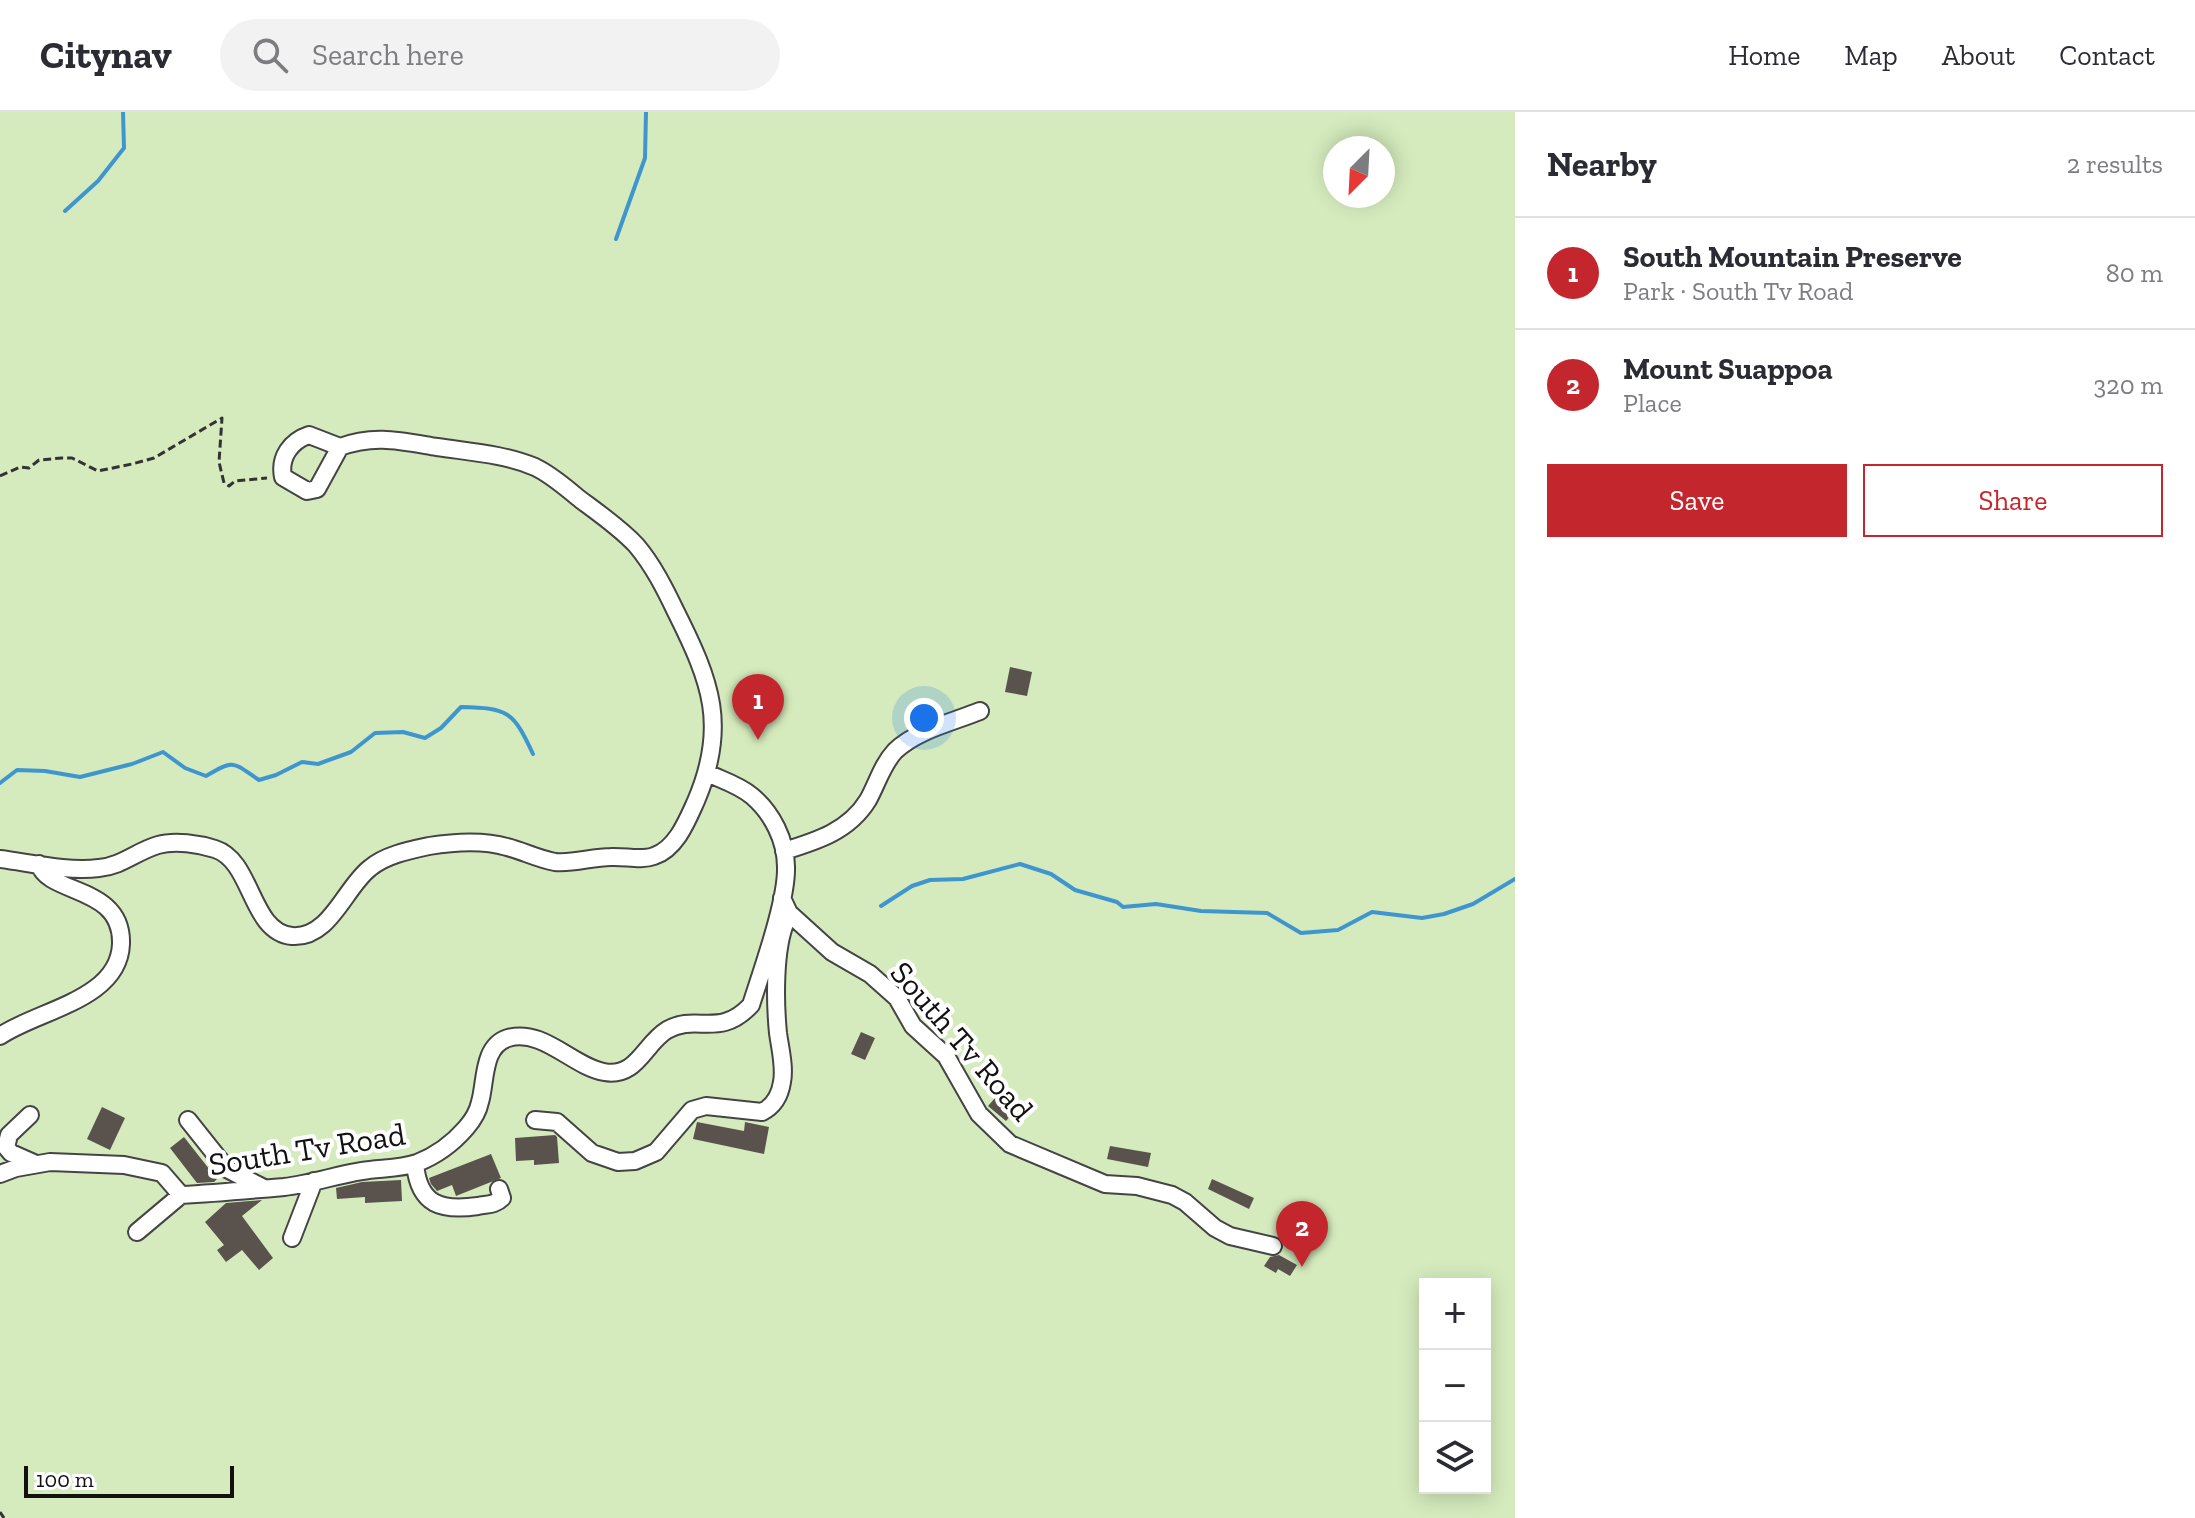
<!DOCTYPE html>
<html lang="en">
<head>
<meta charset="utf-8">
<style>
  :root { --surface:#fff; --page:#f2f2f3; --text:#2b2b33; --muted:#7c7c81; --line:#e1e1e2; --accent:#c4262e }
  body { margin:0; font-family:"Zilla Slab",serif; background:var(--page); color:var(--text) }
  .controls { position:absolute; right:24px; bottom:24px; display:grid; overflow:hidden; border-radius:0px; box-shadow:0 4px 20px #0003 }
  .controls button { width:72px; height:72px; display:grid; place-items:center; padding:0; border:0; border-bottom:2px solid var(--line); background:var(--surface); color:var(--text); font:40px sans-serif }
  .compass { position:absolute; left:1323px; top:24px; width:72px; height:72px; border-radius:50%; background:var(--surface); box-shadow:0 4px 20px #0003; rotate:204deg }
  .scale { position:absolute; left:24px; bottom:20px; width:210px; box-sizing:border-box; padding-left:8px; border:4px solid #111; border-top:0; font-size:22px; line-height:28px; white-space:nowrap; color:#111; -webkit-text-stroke:6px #fff; paint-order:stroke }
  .you { position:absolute; left:924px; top:606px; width:28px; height:28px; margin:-20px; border:6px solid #fff; border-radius:50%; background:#1a73e8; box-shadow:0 0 0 12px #1a73e833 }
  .badge { display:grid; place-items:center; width:52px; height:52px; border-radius:50%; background:var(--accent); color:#fff; font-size:26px; font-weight:700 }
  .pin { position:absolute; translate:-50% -66px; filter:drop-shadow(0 2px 4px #0008) }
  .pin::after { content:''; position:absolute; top:42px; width:28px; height:24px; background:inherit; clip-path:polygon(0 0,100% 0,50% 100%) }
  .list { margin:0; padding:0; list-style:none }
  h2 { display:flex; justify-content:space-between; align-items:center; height:104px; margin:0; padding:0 32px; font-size:34px }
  h2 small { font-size:26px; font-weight:400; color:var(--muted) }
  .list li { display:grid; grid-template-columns:52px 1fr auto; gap:24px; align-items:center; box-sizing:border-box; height:112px; padding:0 32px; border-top:2px solid var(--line) }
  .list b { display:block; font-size:30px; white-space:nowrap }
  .list p { margin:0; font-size:26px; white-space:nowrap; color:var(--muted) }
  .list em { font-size:26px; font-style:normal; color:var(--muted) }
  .actions { display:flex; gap:16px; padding:24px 32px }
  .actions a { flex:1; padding:18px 0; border:2px solid var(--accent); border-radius:0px; text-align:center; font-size:28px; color:var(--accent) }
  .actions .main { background:var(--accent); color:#fff }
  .icon { flex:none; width:44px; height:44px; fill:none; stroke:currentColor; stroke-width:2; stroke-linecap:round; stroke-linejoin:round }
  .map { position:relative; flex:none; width:1515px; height:1406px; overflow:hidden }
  header { display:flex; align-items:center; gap:48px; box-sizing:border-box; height:112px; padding:0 40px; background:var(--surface); border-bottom:2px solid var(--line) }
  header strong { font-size:38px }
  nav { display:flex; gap:44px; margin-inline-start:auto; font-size:28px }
  .search { width:560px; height:72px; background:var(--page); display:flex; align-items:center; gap:20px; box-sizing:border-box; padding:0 28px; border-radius:44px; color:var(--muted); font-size:30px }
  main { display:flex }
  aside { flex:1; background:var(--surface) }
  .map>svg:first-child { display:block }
  .green { fill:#d5ebbd; fill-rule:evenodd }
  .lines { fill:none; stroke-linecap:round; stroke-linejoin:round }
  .stream { stroke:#3f96cf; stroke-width:4 }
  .building { fill:#5a524d }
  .minor-casing { stroke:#444; stroke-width:20 }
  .path { stroke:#333; stroke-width:3; stroke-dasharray:8 4; stroke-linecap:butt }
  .minor { stroke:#fff; stroke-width:16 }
  .labels { text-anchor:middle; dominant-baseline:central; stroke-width:8; stroke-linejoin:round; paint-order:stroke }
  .street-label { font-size:32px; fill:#111; stroke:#fff }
</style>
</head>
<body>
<header>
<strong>Citynav</strong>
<div class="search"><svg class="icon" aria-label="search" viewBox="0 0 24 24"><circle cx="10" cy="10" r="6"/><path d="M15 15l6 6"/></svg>Search here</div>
<nav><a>Home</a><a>Map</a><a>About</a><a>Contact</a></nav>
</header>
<main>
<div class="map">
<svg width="1515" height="1406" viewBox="0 0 1515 1406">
  <rect width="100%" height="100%" fill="#fffdf5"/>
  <path class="green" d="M0,0H1515V1406H0ZM1335,36H1383V84H1335ZM1425,1172H1485V1376H1425Z"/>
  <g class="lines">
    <path class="stream" d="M65,99L98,69L124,36L123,0
      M616,127L645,46L646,0
      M0,671L17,658L45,659L80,665L132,652L163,640L185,656L206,664C235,647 232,650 259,668L276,663L302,650L318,652L351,640L375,621L403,620L425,626L441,616L461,595C508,596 513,599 533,642
      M881,794L912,774L930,768L963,767L1020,752L1051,762L1075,778L1117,790L1123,795L1156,792L1201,799L1267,801L1301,821L1338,818L1372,800L1422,806L1444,802L1473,792L1515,767"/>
  </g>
  <path class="building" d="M1010,555L1032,560L1027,584L1005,580Z
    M861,920L875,926L865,948L851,942Z
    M1002,978L1020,993L1006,1009L988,994Z
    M102,995L125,1006L110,1038L87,1027Z
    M697,1010L744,1019L745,1010L769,1015L764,1042L693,1027Z
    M555,1023L557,1025L559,1051L534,1053V1048L516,1049L515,1026Z
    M184,1025L217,1067L214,1070L197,1071L170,1036Z
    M1110,1034L1151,1041L1148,1055L1107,1047Z
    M491,1042L501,1066L456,1084L452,1073L437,1079L431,1072L429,1066Z
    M1212,1067L1254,1086L1249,1097L1208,1077Z
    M401,1068L402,1089L365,1091V1085L337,1087L336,1076L362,1070Z
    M262,1088L242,1104L273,1146L259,1158L242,1138L226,1150L217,1138L224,1133L205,1110L226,1091Z
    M1279,1143L1297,1153L1290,1164L1278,1157L1276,1161L1264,1154L1270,1145Z"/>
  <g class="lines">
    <g class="minor-casing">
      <path id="minor" d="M309,323L340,335L317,377L307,379L283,365C279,345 291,329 309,323Z
        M784,739C817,729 849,719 868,688C877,672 882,653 895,639C917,618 953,610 980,599
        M0,747C31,751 68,760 99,756C122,754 137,739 158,733C175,728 199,732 215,737C253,749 250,820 292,824C330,827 345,775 370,756C385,743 410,738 429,734C454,730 483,728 507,735C523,739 538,747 555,750C573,752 592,745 611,745C625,744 641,749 654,744C676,737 687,709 696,689C728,614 711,570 676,500C665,477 653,453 636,433C620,416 600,402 581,388C566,376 552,363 535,355C504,342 470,340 437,335C401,329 374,322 340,335
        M782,786L789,801L832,840L870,862L897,886L913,914L946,944L979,1002L1010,1032L1105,1072L1137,1074L1172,1083L1185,1090L1215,1116L1230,1124L1273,1134
        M0,924C38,898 119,888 121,832C123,773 48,783 39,752
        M30,1003L9,1023L6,1035L11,1041L36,1052
        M188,1008L227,1057L262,1075
        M535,1008L557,1010L592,1041L618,1050L635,1049L656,1040L692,998L706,994L762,1000C774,994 780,983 782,970C785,955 780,936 778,921C775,890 774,837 786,809
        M415,1052C419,1094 442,1099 478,1094C488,1092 495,1093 502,1086L499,1077
        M0,1062L16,1056L50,1050L124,1053L162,1061L181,1083C216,1081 250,1078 284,1075C311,1072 336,1063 362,1059C379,1056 400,1057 417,1051C435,1044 453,1031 466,1016C473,1008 478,1000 480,990C486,970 482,934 508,926C543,916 572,954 604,960C637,966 644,932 667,918C697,901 719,927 751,893C762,858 787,789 786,755C786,728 772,701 752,684C739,673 722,668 707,661
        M137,1120L181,1083
        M292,1126L314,1069"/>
    </g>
    <path class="path" d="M0,364L20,355L29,356L39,348L62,346H72L98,359L132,352L154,346L222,306L219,350L224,371L229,374L235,369L267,366
      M0,1400L4,1406"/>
    <use href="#minor" class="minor"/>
  </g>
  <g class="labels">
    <g class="street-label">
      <text transform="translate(962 929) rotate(49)">South Tv Road</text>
      <text transform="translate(307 1037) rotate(-9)">South Tv Road</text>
    </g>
  </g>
</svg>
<div class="controls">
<button>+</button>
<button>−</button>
<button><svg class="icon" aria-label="layers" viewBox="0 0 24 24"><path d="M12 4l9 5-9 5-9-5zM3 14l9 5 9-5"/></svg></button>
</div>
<svg class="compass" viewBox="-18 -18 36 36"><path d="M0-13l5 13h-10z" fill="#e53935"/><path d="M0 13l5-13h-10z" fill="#7c7c81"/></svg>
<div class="scale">100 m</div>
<div class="you"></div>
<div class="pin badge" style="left:758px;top:628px">1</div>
<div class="pin badge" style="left:1302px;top:1155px">2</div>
</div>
<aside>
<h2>Nearby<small>2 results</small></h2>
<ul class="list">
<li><span class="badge">1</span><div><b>South Mountain Preserve</b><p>Park · South Tv Road</p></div><em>80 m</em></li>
<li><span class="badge">2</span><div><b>Mount Suappoa</b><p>Place</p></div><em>320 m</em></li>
</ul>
<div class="actions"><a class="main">Save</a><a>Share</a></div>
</aside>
</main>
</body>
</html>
